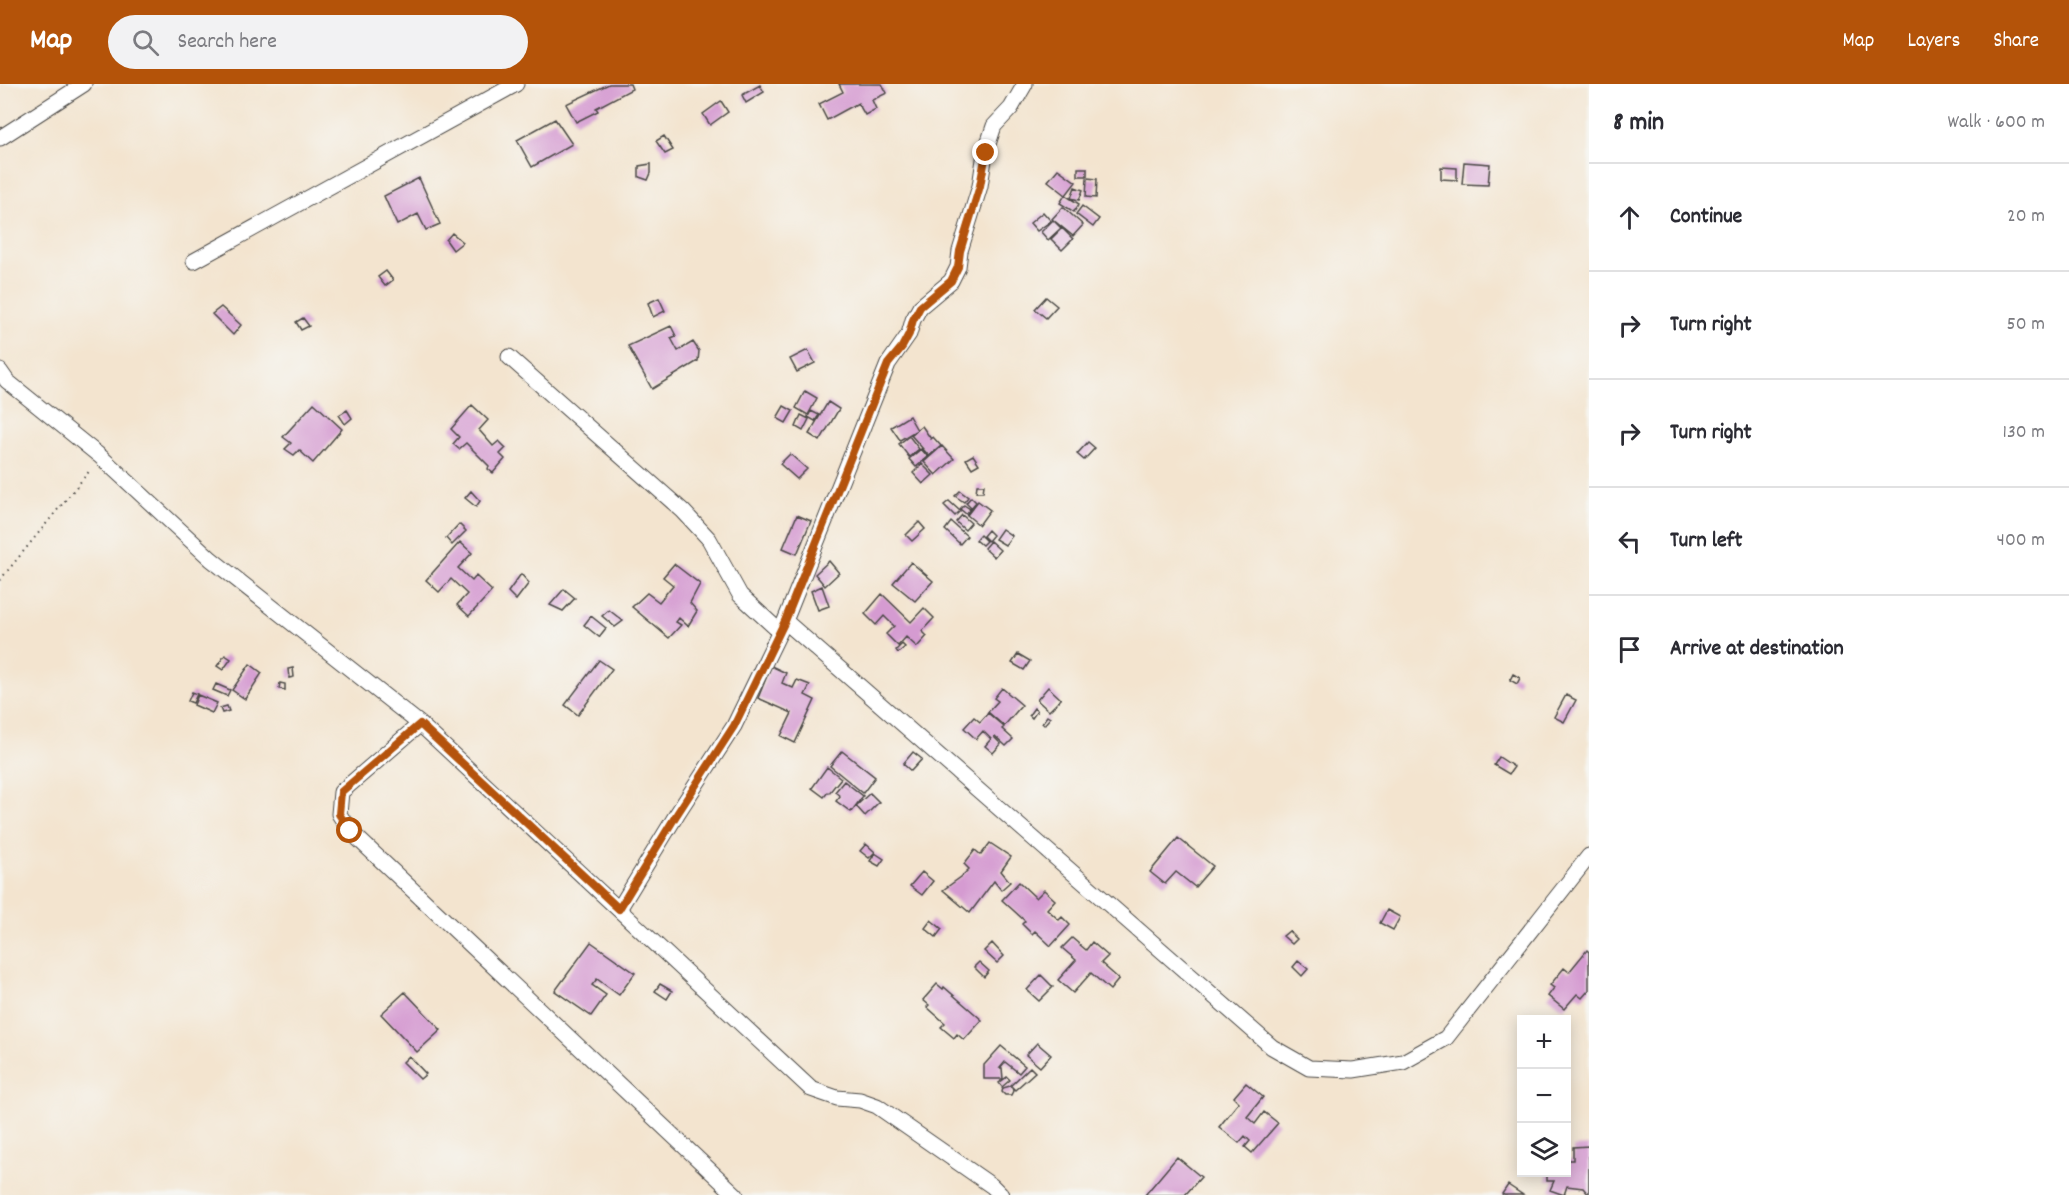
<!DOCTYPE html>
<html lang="en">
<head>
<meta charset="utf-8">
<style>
  :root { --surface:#fff; --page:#f2f2f3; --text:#2b2b33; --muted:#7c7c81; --line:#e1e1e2; --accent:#b45309 }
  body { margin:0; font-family:Dekko,sans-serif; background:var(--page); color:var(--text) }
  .controls { position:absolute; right:18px; bottom:18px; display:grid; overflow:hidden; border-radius:0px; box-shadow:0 3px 15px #0003 }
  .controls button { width:54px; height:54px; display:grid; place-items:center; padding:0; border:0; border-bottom:2px solid var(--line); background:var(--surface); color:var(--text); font:30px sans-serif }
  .stop { position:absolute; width:18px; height:18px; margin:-14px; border:4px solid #b45309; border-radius:50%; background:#fff }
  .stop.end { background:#b45309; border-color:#fff; box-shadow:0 2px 6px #0008 }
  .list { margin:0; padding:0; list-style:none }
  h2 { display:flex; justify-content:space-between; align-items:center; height:78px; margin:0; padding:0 24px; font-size:26px }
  h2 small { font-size:20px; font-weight:400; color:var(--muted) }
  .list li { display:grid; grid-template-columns:39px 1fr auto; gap:18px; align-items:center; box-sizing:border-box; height:108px; padding:0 24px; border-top:2px solid var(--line) }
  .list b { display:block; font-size:22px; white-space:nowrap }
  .list em { font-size:20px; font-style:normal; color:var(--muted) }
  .icon { flex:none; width:33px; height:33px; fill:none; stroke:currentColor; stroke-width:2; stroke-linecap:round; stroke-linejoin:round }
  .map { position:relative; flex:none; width:1589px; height:1111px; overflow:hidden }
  header { display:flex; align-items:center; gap:36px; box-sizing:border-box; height:84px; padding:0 30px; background:var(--accent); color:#fff }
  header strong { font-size:28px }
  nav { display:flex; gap:33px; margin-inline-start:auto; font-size:21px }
  .search { width:420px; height:54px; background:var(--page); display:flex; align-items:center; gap:15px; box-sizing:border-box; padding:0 21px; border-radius:33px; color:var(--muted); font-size:22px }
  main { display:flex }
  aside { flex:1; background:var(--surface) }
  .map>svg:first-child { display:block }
  .building { fill:#d59bd1 }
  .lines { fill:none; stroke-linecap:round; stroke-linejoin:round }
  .minor-casing { stroke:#494744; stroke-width:17 }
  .path { stroke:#494744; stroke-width:2; stroke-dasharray:1.5 4.5; stroke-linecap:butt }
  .minor { stroke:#fff; stroke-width:15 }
  .route { stroke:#b45309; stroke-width:8 }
</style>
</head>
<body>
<header>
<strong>Map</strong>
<div class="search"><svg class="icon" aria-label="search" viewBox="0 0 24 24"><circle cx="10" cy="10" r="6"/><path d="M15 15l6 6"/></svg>Search here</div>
<nav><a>Map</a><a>Layers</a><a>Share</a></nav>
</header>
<main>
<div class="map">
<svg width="1589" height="1111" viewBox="0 0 1589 1111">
  <rect width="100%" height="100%" fill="#f6f6f2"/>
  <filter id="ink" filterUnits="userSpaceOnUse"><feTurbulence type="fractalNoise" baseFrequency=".0167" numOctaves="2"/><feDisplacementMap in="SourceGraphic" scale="12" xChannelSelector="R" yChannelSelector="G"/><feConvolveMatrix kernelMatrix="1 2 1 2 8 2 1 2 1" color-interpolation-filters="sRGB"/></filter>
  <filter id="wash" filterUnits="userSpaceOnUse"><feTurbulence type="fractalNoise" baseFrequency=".008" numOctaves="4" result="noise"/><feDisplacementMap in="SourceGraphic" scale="24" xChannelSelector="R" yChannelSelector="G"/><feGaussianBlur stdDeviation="1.35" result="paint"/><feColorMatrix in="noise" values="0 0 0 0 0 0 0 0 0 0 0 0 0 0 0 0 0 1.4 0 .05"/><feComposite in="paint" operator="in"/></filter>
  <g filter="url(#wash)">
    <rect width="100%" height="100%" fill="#f3e4cf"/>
    <g id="blocks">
      <path class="building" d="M609,0H630L632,5L596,24L598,27L576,38L566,20Z
        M839,0H882L887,9L872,16L876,25L865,31L858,19L827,36L819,20L843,8Z
        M760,1L764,8L746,19L742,11Z
        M721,17L728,28L710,41L703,30Z
        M555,35L572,60L532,83L517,56Z
        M664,52L673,66L665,70L656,57Z
        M1464,78L1490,80L1488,101L1462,100Z
        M651,80V89L648,96L639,93V82Z
        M1441,83L1457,84V96L1441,95Z
        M1078,84H1087V92H1078Z
        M1058,85L1076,98L1066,111L1048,97Z
        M419,94L440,140L426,146L418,130L397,141L384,112Z
        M1087,94L1097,95L1096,114L1086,113Z
        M1075,103L1083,106L1079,116L1071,114Z
        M1065,111L1079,120L1074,128L1060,119Z
        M1082,122L1099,135L1093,143L1076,130Z
        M1063,123L1083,141L1073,152L1052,135Z
        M1043,128L1051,137L1037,147L1030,139Z
        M1053,136L1061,144L1048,156L1041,148Z
        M1062,144L1073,155L1062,166L1051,155Z
        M452,149L463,158L453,166L446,156Z
        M386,187L393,196L385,202L378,193Z
        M1046,213L1057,222L1046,234L1035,225Z
        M659,214L665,227L653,233L648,219Z
        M221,223L241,241L233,251L212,230Z
        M303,234L309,242L301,246L296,238Z
        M671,242L676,252L671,254L678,267L693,258L699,267L698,277L652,305L628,262Z
        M808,266L815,279L797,288L790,275Z
        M805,307L817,314L808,331L796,324Z
        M828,318L839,325L820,357L809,350Z
        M314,319L342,345L313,379L299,366L294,371L285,365L291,359L283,353Z
        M472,321L488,336L479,346L493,362L499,357L506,364L500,370L505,375L493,389L488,385L489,382L466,359L459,365L453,360L459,353L451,345Z
        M784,322L793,327L786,339L777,334Z
        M347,326L352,334L345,340L339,331Z
        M811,327L819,331L815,337L808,333Z
        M801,331L809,335L803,347L796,343Z
        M909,332L917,346L900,356L891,343Z
        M922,342L931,355L933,353L941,362L929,372L911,351Z
        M909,352L919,365L909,373L899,360Z
        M1088,358L1095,364L1084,376L1077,370Z
        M942,362L954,375L936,391L924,378Z
        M921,365L928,373L916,383L909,375Z
        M790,370L807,385L797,395L780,380Z
        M973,371L979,380L972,384L966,375Z
        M922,380L933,391L923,400L913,389Z
        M977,401H984L983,408H976Z
        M471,407L480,417L476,423L465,414Z
        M960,407L968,413L964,418L955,412Z
        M971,413L976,418L971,424L966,419Z
        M949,417L960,427L955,432L944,421Z
        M978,417L990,426L979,441L967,431Z
        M964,421L970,425L966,430L960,425Z
        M797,431L811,437L797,470L783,464Z
        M962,431L971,439L965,446L956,438Z
        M919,438L925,445L912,457L906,451Z
        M951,438L967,452L960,460L945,446Z
        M459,440L466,447L452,461L446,454Z
        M1002,445L1012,452L1005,461L995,455Z
        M988,446L993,451L988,457L983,452Z
        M980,451L986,457L982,461L976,456Z
        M990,457L1000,466L994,473L984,464Z
        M460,458L472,469L458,484L472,497L476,492L492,507L469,532L457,521L467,510L451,495L439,508L426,496Z
        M829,477L839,489L825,502L815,490Z
        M911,478L933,497L915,517L893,499Z
        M674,480L700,500L690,519L697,527L688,542L679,534L676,538L681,541L669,554L632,523L647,509L659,518L673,501L663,493Z
        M521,490L529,499L516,516L508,508Z
        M822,502L829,522L818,526L811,507Z
        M564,505L575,514L563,527L550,521Z
        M882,510L911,538L924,524L934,534L922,547L927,552L917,563L906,553L898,562L886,550L894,542L884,532L876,541L865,530Z
        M609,526L623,537L615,543L602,532Z
        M591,532L606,544L599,553L584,541Z
        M902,560L905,563L898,569L896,566Z
        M1018,570L1030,577L1024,586L1012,579Z
        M225,571L231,575L223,586L217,582Z
        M599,576L612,585L578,631L565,621Z
        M250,580L262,589L245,615L232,606Z
        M771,582L786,589L782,599L793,604L797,596L810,601L805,611L815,616L795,659L781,652L792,629L758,614Z
        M293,584L294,593L289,594L288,585Z
        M1513,590L1520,594L1517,600L1510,596Z
        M280,599L285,600V606L279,605Z
        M216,600L230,606L227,612L213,606Z
        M1048,603L1061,615L1049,627L1037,616Z
        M1002,604L1022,621L1004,642L988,628L998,617L994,614Z
        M192,608L197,610L193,619L188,617Z
        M198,611L217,619L212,629L194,621Z
        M1566,611L1576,616L1564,638L1554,633Z
        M227,622L229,627L222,629L220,624Z
        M1034,624L1037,627L1032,634L1029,631Z
        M988,629L1004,643L1002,645L1013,655L1006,662L995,652L994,653L1001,660L993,669L985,662L991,655L983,647L976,655L964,644L974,633L980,638Z
        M1047,632L1050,634L1044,641L1042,639Z
        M842,667L875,693L863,709L830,682Z
        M913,668L922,675L911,687L903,680Z
        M1499,673L1514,683L1509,690L1494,681Z
        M827,683L841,694L829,709L828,708L824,713L812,704Z
        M844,697L863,712L851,728L836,717L840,712L835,708Z
        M870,709L879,718L865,732L856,722Z
        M1178,754L1213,782L1195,803L1176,788L1165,800L1150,788Z
        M990,759L1011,773L1001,787L1010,798L1001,806L994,797L970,829L943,806L961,793L969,785L964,780L975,766L981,771Z
        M866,760L875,768L869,774L860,767Z
        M875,769L884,775L879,782L870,777Z
        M922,788L933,797L922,811L910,802Z
        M1019,798L1036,814L1044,806L1055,816L1047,825L1059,836L1062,833L1070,841L1051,862L1035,847L1032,850L1022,840L1025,837L1002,816Z
        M1387,826L1400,833L1393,846L1380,839Z
        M931,836L942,845L936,853L925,844Z
        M1289,847L1297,855L1292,860L1283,852Z
        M1072,854L1086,866L1092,858L1108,872L1101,879L1119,895L1110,906L1091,889L1073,909L1058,896L1076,876L1062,864Z
        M591,858L635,889L619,911L597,895L592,901L606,911L591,932L555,907Z
        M992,859L1004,872L997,879L984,867Z
        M1587,866L1589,868V906L1582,914L1577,910L1564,925L1548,912L1554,904L1550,901L1564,884L1569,888Z
        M1298,877L1308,885L1302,892L1293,883Z
        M979,878L989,887L984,893L974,883Z
        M1041,891L1053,903L1039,917L1027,906Z
        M660,900L672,907L667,915L655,907Z
        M937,900L943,905L944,903L982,936L964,956L957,950L954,954L941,943L945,939L927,923L929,921L923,916Z
        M405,908L441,946L417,968L381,930Z
        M1037,959L1051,971L1040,983L1026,971Z
        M1001,962L1025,982L1019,989L1005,978L1000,984H1002L1003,995H984V981Z
        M409,972L426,990L420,995L403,978Z
        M1030,983L1035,988L1015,1006L1012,1003L1013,1007L1011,1011H1005L1002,1008L1003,1004L1010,1002Z
        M1007,993L1010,996L1002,1003L999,999Z
        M1246,999L1263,1013L1247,1033L1255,1040L1264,1028L1278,1039L1252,1069L1245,1063L1250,1057L1245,1052L1239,1059L1219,1043L1239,1018L1234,1013Z
        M1589,1062V1111L1583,1104L1567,1102L1564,1111L1550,1106L1554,1097H1547V1089H1566V1076H1573V1063Z
        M1177,1073L1201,1093L1185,1111H1145Z
        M1508,1101L1523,1111H1504L1502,1110Z"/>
    </g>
  </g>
  <g filter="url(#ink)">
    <use href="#blocks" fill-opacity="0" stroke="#494744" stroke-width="1.5"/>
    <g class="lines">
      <g class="minor-casing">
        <path id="minor" d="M0,54L84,0
          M194,177L516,0
          M509,273L683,427L709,455L740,511L779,547
          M0,287L7,297L101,373L211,475L420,640L811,1005L837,1014L860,1016L877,1022L992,1102L1001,1111
          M785,537L1272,963L1309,984L1353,986L1403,978L1446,954L1589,772
          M420,640L341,708L339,730L350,747L736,1111
          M619,825L677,730L734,642L785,537L888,280L909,250L913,236L920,223L951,197L958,183L960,167L980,102L985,69L994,42L1011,24L1025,0"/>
      </g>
      <path class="path" d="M0,496L91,385"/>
      <use href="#minor" class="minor"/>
    </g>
  </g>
  <g class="lines" filter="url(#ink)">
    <path class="route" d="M350,747L339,730L341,708L420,640L619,825L677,730L734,642L785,537L888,280L902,263L909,250L913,236L920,223L951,197L958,183L960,167L980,102L986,69"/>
  </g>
</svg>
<div class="controls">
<button>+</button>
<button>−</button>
<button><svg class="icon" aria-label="layers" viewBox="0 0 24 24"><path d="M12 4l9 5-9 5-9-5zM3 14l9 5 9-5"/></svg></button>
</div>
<div class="stop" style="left:350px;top:747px"></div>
<div class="stop end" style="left:986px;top:69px"></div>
</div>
<aside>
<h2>8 min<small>Walk · 600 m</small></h2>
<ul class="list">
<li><svg class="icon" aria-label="ahead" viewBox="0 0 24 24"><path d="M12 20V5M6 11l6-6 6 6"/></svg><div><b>Continue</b></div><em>20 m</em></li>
<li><svg class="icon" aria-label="right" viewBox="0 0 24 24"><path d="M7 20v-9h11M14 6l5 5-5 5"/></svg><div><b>Turn right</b></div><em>50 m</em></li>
<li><svg class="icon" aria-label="right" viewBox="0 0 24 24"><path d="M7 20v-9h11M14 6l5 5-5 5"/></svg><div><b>Turn right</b></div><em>130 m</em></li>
<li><svg class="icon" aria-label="left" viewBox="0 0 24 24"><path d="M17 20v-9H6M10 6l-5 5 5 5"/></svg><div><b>Turn left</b></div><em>400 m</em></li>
<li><svg class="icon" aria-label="arrive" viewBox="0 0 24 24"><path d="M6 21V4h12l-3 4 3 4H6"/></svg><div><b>Arrive at destination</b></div></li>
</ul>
</aside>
</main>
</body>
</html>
